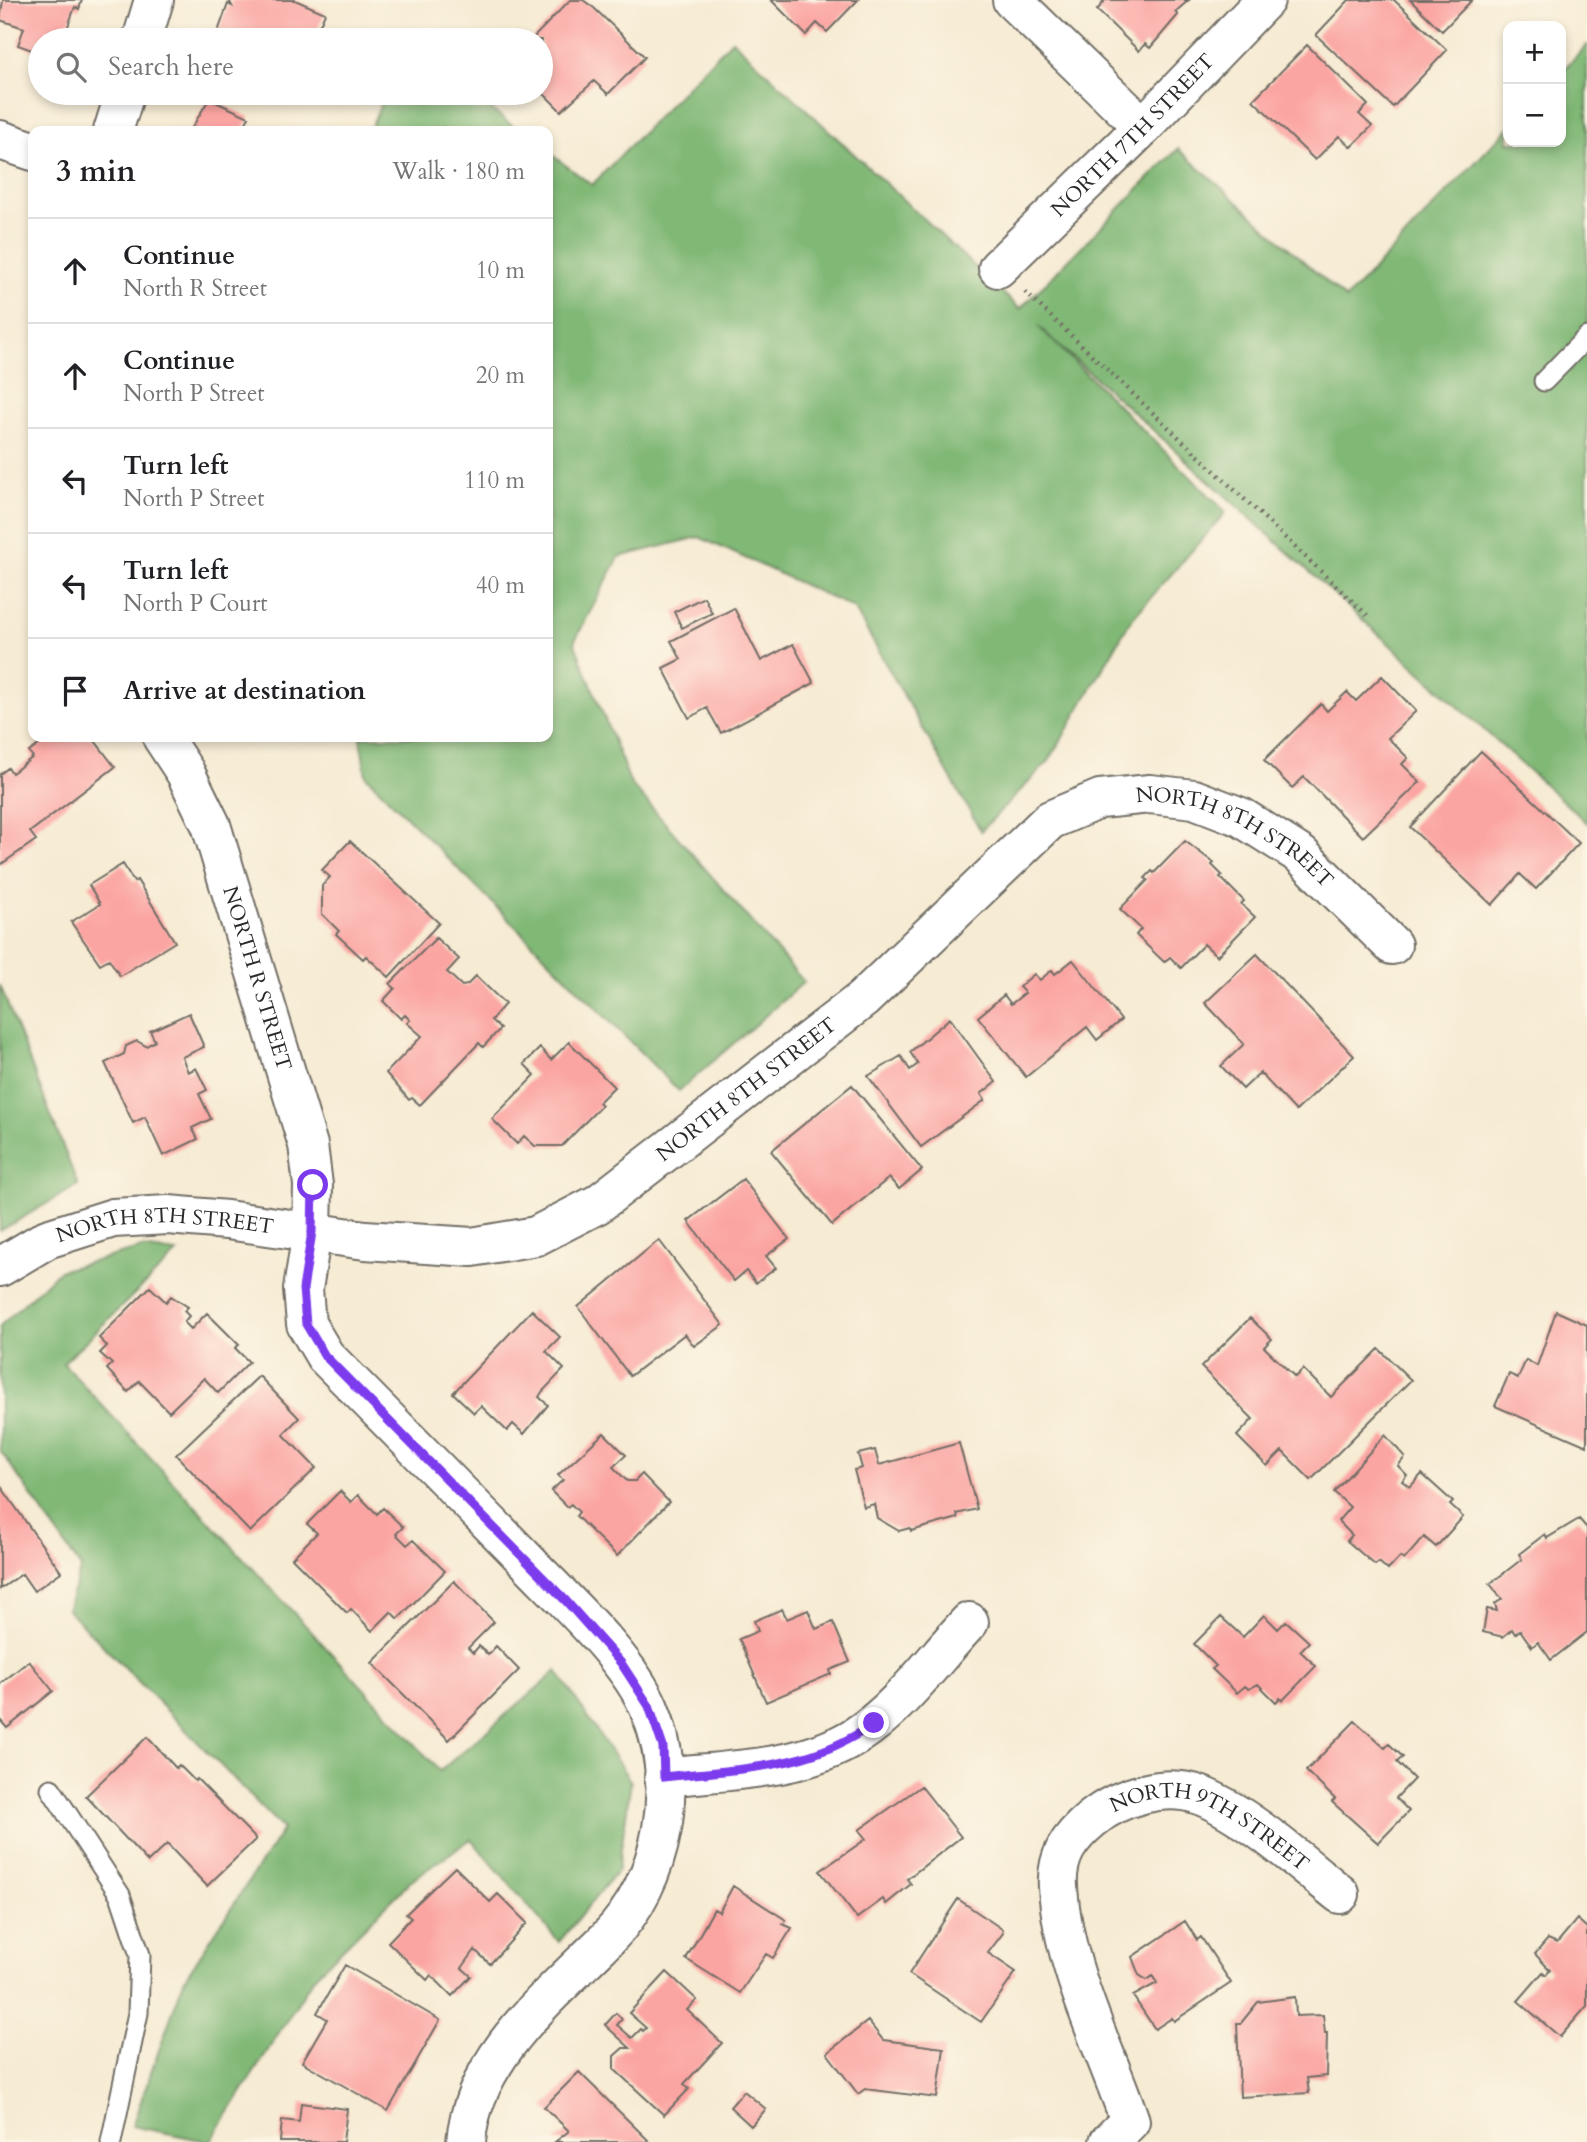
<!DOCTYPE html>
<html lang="en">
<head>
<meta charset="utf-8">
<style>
  :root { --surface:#fff; --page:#f2f2f2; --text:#202124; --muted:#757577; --line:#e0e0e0 }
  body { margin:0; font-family:Cardo,serif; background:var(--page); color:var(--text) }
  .controls { position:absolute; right:21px; top:21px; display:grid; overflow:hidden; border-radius:14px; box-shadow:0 4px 10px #0003 }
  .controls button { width:63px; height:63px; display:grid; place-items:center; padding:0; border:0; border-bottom:2px solid var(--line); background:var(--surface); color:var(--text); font:35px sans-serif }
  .stop { position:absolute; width:21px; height:21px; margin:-16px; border:5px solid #7c3aed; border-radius:50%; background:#fff }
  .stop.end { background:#7c3aed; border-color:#fff; box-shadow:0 2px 7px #0008 }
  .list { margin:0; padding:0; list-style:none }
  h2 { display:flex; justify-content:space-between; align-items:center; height:91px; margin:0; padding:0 28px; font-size:30px }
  h2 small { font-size:23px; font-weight:400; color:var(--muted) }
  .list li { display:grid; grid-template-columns:46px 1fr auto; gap:21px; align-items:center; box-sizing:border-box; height:105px; padding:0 28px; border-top:2px solid var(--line) }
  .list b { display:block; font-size:26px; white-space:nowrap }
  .list p { margin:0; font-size:23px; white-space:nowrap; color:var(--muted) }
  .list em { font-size:23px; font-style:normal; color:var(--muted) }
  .icon { flex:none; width:38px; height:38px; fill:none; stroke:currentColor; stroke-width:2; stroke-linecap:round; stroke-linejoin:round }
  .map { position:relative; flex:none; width:1587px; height:2142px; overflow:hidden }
  .search { position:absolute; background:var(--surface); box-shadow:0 4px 10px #0003; left:28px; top:28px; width:525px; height:77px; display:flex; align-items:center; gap:18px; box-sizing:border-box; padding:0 24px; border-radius:38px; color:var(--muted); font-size:26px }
  .panel { position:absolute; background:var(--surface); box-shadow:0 4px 10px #0003; left:28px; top:126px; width:525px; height:616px; border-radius:14px }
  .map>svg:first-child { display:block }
  .forest { fill:#80b876; stroke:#567250; stroke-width:2 }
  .building { fill:#fba5a3 }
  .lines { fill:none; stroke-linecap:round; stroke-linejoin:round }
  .lane-casing { stroke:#726e66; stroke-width:23 }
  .street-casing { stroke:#726e66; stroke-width:42 }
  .path { stroke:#726e66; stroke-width:4.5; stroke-dasharray:2 5; stroke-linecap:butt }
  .lane { stroke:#fff; stroke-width:19 }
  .street { stroke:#fff; stroke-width:38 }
  .route { stroke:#7c3aed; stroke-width:9 }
  .labels { text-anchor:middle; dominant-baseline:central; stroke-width:7; stroke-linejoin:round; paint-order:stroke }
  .street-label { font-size:21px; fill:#2b2b2b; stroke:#fcf5e5 }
</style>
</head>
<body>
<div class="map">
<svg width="1587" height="2142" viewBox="0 0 1587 2142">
  <rect width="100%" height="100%" fill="#fcf5e5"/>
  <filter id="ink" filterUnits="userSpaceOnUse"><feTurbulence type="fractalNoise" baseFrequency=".0143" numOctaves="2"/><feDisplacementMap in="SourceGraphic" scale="14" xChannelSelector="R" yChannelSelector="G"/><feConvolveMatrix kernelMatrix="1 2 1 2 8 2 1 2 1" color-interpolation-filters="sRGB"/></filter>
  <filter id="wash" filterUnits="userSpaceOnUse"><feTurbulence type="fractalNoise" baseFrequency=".00686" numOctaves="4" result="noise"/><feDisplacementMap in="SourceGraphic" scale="28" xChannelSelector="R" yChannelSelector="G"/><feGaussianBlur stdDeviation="1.57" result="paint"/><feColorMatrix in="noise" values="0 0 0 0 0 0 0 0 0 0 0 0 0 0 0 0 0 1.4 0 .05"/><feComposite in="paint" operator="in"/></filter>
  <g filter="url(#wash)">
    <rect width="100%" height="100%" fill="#f6ebd3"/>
    <path class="forest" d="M732,40L1020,309L1178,149L1346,299L1508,128V142H1561V72L1587,45V823L1038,326L1226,512L1131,620L1049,761L981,831L854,608L699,537L619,557L574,642L631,784L804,982L679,1091L366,776L360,737H548V152L592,185Z
      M386,93H469L520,131H369Z
      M0,985L78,1185L0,1231Z
      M142,1248L177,1253L63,1363L440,1771L557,1671L631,1782L618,1870L559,1942L471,1839L413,1879L314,1977L210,2142L132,2126L184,1980L283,1829L67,1609L81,1568L0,1450V1326L59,1271Z"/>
    <g id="blocks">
      <path class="building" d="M3,0H82L79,9L75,7L63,40H40V53L18,45L24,28L0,20Z
        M229,0H295L325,13L313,40H215L228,4L232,6Z
        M570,0H583L594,8L645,57L608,94L594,81L561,111L541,91L543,80L541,40H531Z
        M771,0H858L827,32L817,23L806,35Z
        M1102,0H1189L1175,12L1178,15L1150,48L1145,44L1139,51L1097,10L1104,2Z
        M1349,0H1394L1447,50L1393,107L1316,35Z
        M1410,0H1472L1442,31Z
        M1307,45L1368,105L1359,114L1372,126L1351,147L1339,136L1315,160L1253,100Z
        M209,99L249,117L242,131H190Z
        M704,597L712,613L682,628L674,612Z
        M734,608L761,661L793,644L814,683L721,733L707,708L689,718L663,668L681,659L671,641Z
        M1382,676L1416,711L1388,738L1408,758L1402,764L1420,782L1363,837L1304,777L1292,788L1264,760L1321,704L1327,711L1347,692L1356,701Z
        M50,737H92L115,767L30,832L36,840L0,865V774L8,768L12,773L33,757L29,752Z
        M1481,751L1579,843L1536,889L1520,874L1492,905L1410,827Z
        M350,841L439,923L389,977L366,956L363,959L336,934L339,931L322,914V886L330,877L322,870Z
        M1185,841L1214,863L1212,865L1222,875L1220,877L1244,901L1241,904L1255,917L1217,956L1204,944L1181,968L1170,957L1164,962L1136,935L1141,929L1120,909L1148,880L1145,878L1152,871L1154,873Z
        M123,864L134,882L137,880L175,942L120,976L109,959L100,964L71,922L100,904L89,885Z
        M436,938L459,959L447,972L462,986L467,985L476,976L505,1004L491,1020L500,1029L483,1047L479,1043L420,1105L412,1098L409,1100L386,1073L422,1036L407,1023L410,1020L405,1015L401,1019L383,1001L395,988L390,984Z
        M1257,954L1354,1056L1296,1111L1260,1073L1243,1089L1221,1066L1244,1044L1205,1003Z
        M1073,960L1121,1020L1097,1040L1087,1027L1026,1077L978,1017L1004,995L1011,1004L1025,993L1019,987L1034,974L1040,980L1052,970L1055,974Z
        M189,1013L204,1047L182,1057L188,1072L196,1068L207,1090L199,1094L211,1119L192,1128L198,1139L163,1156L145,1117L133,1123L105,1063L124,1054L126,1046L137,1041L146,1046L155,1041L150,1031Z
        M950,1018L996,1082L981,1094L985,1100L921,1147L868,1076L901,1056L910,1070L918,1064L910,1052Z
        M569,1042L614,1087L599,1102L602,1105L562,1146H535L524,1136L517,1144L492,1119L535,1075L524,1064L540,1048L551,1060Z
        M852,1085L922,1170L899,1189L889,1178L832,1225L771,1151Z
        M743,1179L789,1239L766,1256L776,1268L756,1283L746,1271L734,1281L688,1221Z
        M659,1240L723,1325L694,1346L685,1334L630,1376L578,1307Z
        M150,1287L166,1302L171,1296L188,1307L184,1311L189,1316L184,1322L191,1329L207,1313L239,1345L235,1348L249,1362L218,1393L204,1378L169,1412L139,1381L128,1392L107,1369L112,1364L100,1353L107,1346L99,1338Z
        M532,1310L560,1337L546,1351L564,1369L542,1392L539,1397L548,1405L524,1434L513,1424L507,1431L481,1406L474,1413L453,1393Z
        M1556,1311L1587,1325V1446L1495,1406L1509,1374L1518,1378L1526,1360L1537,1366Z
        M1250,1318L1272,1339L1264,1347L1295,1377L1303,1369L1331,1397L1379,1349L1411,1380L1311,1480L1282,1451L1267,1466L1237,1436L1253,1419L1201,1367Z
        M259,1376L299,1418L283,1434L316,1468L250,1532L176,1455Z
        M604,1433L626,1455L613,1467L627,1481H635L642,1474L669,1502L617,1556L576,1516L579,1512L571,1504L567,1507L551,1491L563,1480L558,1475Z
        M1385,1435L1405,1457L1398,1466L1407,1475L1402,1481L1410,1487L1422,1474L1453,1502L1450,1505L1463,1517L1436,1547L1424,1537L1404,1560L1400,1557L1388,1570L1379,1562L1375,1565L1347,1541L1352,1535L1338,1521L1350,1507L1334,1492Z
        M959,1443L977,1509L957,1514L958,1518L911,1531L910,1528L899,1531L877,1518L874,1504L864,1507L854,1470L862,1468L858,1454L875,1450L879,1465Z
        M0,1485L61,1572L34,1591L22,1574L0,1589Z
        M340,1491L351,1502L358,1495L377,1514L383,1508L403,1527L396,1534L407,1545L413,1540L445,1571L398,1619L391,1612L372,1631L351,1609L347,1613L292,1558L317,1533L307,1524Z
        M1579,1519L1587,1528V1632L1551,1660L1538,1642L1532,1647L1520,1630L1515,1634L1512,1629L1503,1637L1483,1632L1487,1609L1497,1611L1495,1604L1502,1599L1490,1584L1522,1559L1519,1554L1545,1534L1547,1538Z
        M454,1581L494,1622L468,1648L473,1653L479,1646L488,1655L496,1646L519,1670L449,1740L372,1663Z
        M782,1609L787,1619L808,1610L816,1629L833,1622L850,1662L830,1670L831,1674L766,1702L739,1639L758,1631L754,1621Z
        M1264,1615L1278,1629L1286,1621L1309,1642L1300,1651L1316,1666L1283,1700L1280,1698L1276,1702L1258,1684L1249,1689L1245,1686L1237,1693L1212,1669L1216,1666L1194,1644L1221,1617L1243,1637Z
        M29,1661L53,1691L7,1728L0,1720V1684Z
        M1355,1721L1385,1748L1389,1744L1403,1757L1397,1762L1414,1779L1396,1798L1409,1811L1378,1843L1332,1802L1335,1799L1306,1771Z
        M147,1737L176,1768L179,1765L195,1781L197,1779L256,1839L207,1886L167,1844L148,1862L86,1796Z
        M921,1786L961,1837L907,1879L911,1884L886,1904L883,1899L857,1918L820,1871L866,1839L859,1830Z
        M455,1867L490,1902L498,1894L527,1923L490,1964L475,1950L462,1968L471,1976L452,1996L431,1975L427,1980L388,1942L411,1918L406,1914Z
        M733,1886L786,1920L783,1924L792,1928L773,1958L766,1954L740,1993L686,1959L714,1909L719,1912Z
        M958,1899L1002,1929L1003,1933L988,1953L1016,1972L981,2022L909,1974Z
        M1577,1919L1587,1928V2006L1560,2037L1518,2001L1543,1972L1546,1975L1550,1970L1535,1954L1548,1939L1557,1943Z
        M1185,1921L1197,1940L1201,1937L1231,1983L1174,2021L1172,2018L1155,2029L1133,1996L1157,1983L1153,1976L1147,1980L1139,1975L1132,1957Z
        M345,1965L440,2020L388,2111L302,2062L327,2019L317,2013Z
        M667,1972L697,2000L687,2010L722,2043L684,2084L689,2089L664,2115L614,2069V2056L623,2048H630L605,2025L616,2013L622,2019L617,2025L632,2038L641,2029L643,2031L646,2028L629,2013Z
        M1295,1997L1296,2016L1323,2015L1325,2033H1327L1326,2076L1307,2078L1309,2093L1240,2097L1237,2023H1241L1258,2002Z
        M868,2021L883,2040L944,2048L937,2098L865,2089L858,2094L827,2053Z
        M579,2072L648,2140L646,2142H555L569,2131L544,2107Z
        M744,2091L766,2109L751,2126L730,2107Z
        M301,2103L347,2109L343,2142H280L282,2120L299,2122Z"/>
    </g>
  </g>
  <g filter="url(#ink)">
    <use href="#blocks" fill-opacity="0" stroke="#726e66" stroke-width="2"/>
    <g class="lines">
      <g class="lane-casing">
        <path id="lane" d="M1544,381L1587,337
          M51,1789L120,1895L140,1955L138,2013L111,2142"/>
      </g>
      <g class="street-casing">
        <g id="street">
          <path d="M1012,0L1143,127"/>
          <path d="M142,40L154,0"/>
          <path d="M113,131L125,93"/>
          <path d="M0,140L33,151"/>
          <path id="s1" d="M998,268L1143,127L1265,0"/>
          <path id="s2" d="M162,737L185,772L211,825L308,1145L313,1185L312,1232L303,1289L306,1324L325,1356C392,1423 458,1491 525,1559C563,1599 628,1658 649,1708C681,1784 665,1880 607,1939C551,1995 472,2058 466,2142"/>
          <path id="s3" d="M0,1267L47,1239L113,1218L168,1215L227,1220L365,1240L472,1247L536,1236L598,1204L863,999L1050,820L1100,799L1150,794L1194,799L1241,817L1301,855L1392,945"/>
          <path d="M664,1777C727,1770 801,1771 856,1736C900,1708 934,1659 969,1622"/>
          <path id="s4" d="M1109,2142L1130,2121C1104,2046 1063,1967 1058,1887C1056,1857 1069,1838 1092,1819C1120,1796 1166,1782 1202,1796C1248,1815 1301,1863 1340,1894"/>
        </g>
      </g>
      <path class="path" d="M1025,292L1368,616"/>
      <use href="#lane" class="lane"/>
      <use href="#street" class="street"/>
    </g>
  </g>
  <g class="lines" filter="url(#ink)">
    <path class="route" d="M313,1185L312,1232L303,1289L306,1324L325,1356L566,1601L621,1663L649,1706L663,1747L664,1777C737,1769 813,1769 874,1723"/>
  </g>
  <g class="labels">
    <g class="street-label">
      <text stroke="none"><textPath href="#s1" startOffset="189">NORTH 7TH STREET</textPath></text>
      <text stroke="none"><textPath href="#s3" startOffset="1414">NORTH 8TH STREET</textPath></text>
      <text stroke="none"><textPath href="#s2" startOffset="261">NORTH R STREET</textPath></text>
      <text stroke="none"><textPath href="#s3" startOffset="807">NORTH 8TH STREET</textPath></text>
      <text stroke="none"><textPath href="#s3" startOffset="175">NORTH 8TH STREET</textPath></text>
      <text stroke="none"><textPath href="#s4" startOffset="488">NORTH 9TH STREET</textPath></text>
    </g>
  </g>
</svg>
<div class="controls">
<button>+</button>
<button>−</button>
</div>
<div class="stop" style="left:313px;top:1185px"></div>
<div class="stop end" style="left:874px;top:1723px"></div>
<div class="search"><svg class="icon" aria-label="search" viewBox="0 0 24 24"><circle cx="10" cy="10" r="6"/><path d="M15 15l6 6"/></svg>Search here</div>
<section class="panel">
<h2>3 min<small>Walk · 180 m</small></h2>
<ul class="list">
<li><svg class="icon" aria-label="ahead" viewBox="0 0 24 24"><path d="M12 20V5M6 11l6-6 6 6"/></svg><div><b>Continue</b><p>North R Street</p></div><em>10 m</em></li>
<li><svg class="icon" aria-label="ahead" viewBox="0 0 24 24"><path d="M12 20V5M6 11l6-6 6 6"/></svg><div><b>Continue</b><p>North P Street</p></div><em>20 m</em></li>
<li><svg class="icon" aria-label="left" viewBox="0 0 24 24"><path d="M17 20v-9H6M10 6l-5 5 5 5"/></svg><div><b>Turn left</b><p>North P Street</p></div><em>110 m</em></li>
<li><svg class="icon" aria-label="left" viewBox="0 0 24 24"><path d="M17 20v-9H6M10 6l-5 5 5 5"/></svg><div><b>Turn left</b><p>North P Court</p></div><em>40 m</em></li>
<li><svg class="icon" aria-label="arrive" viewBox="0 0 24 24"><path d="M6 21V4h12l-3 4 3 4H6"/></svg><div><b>Arrive at destination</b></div></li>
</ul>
</section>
</div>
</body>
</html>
